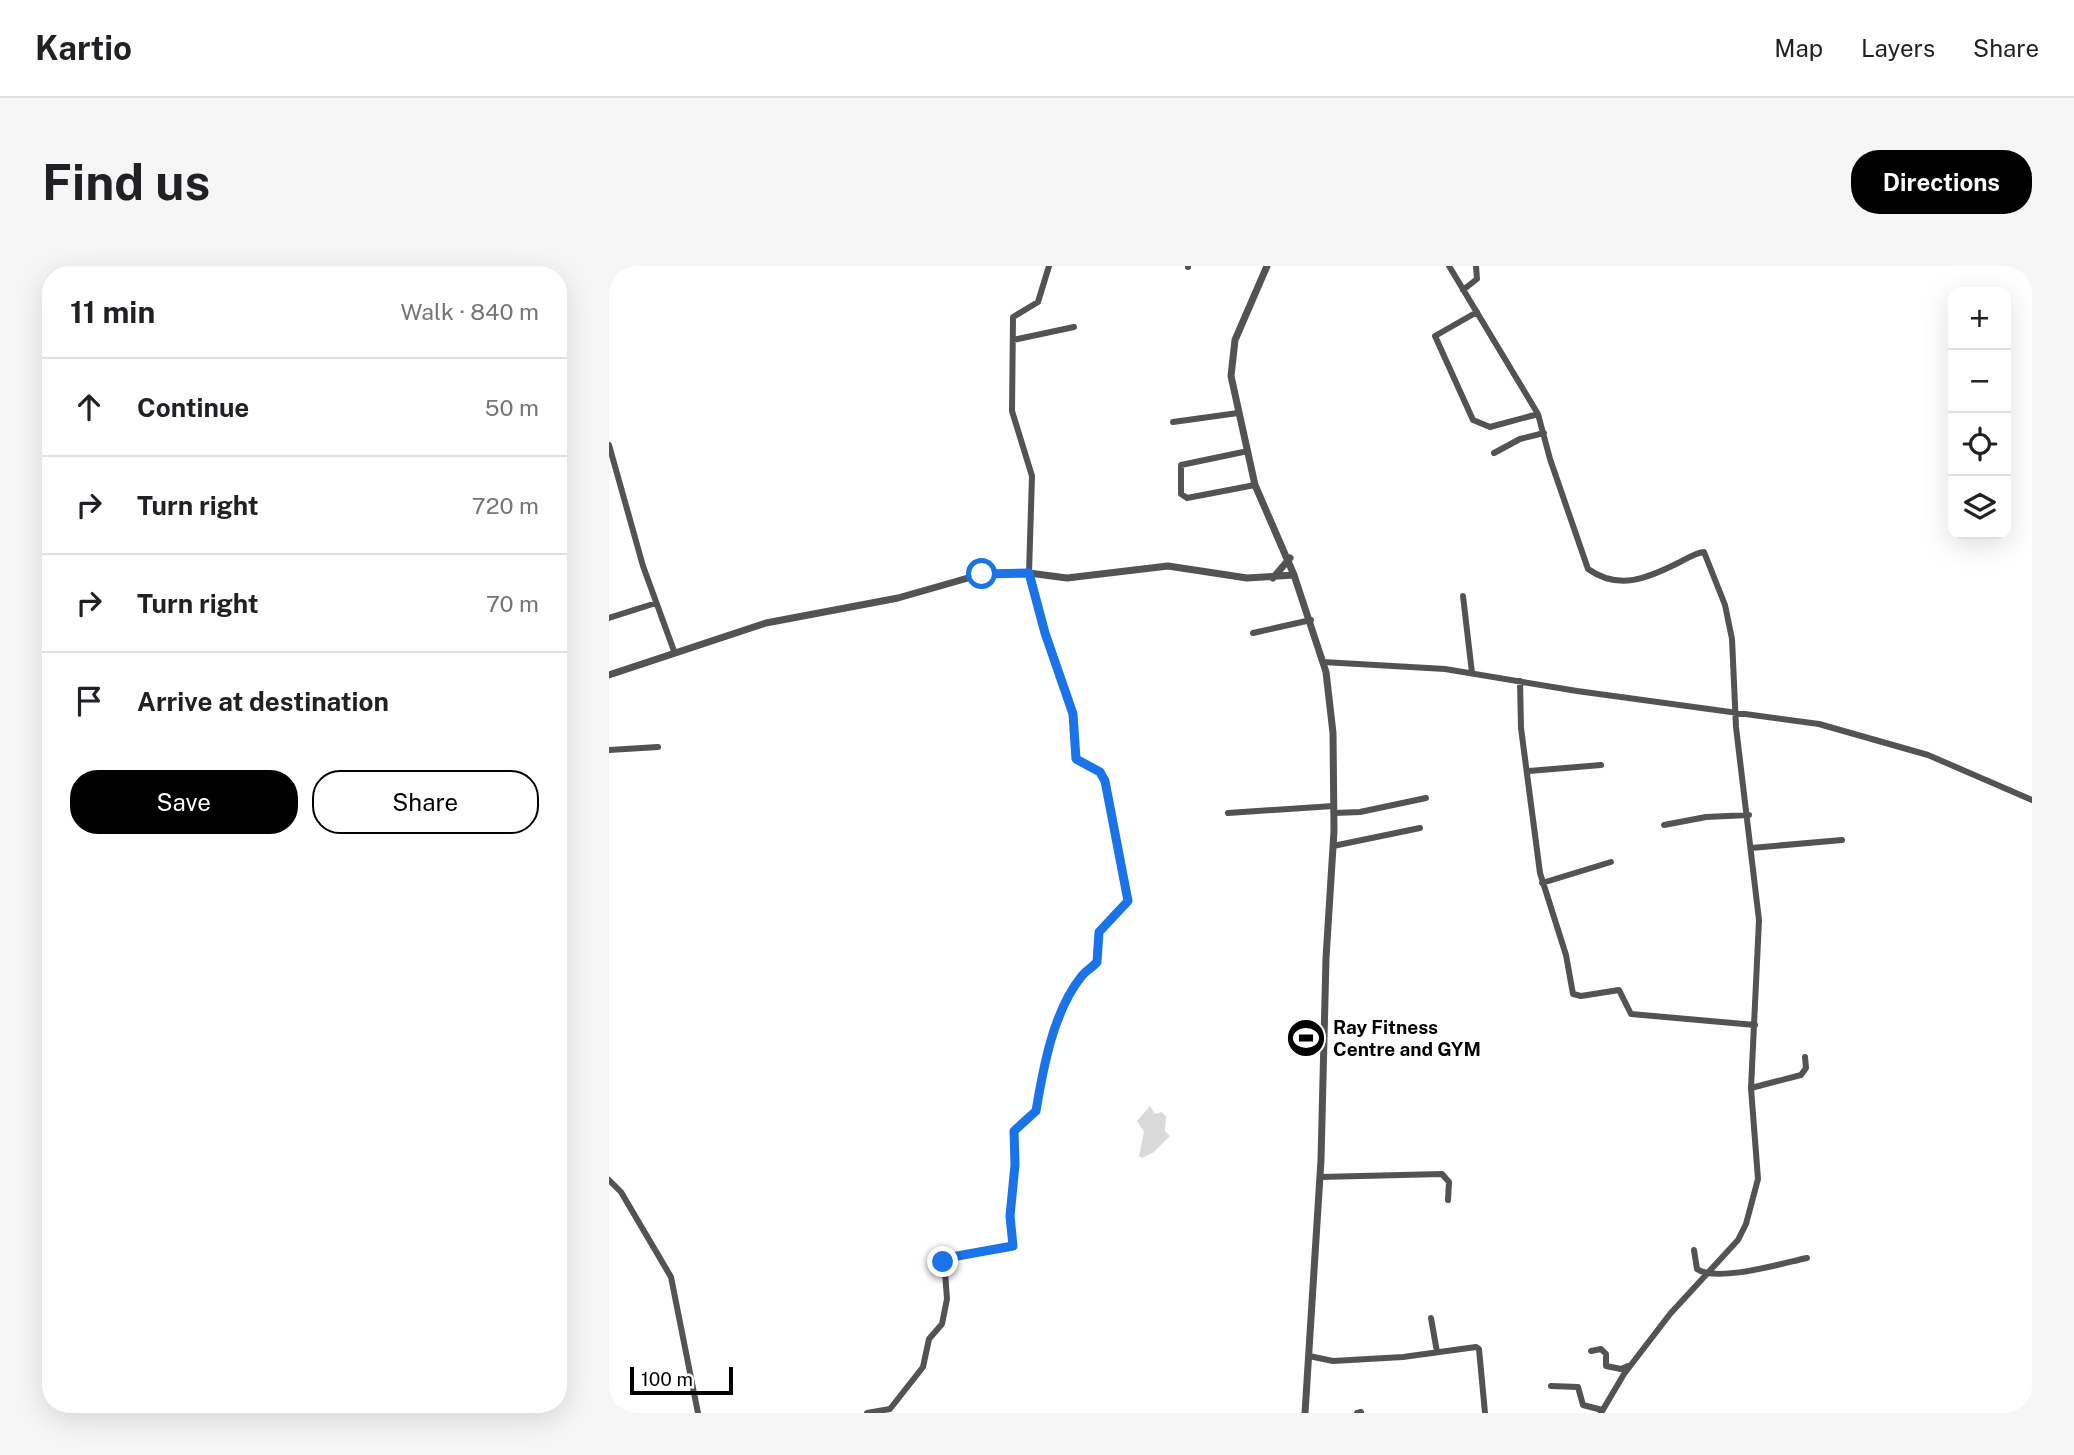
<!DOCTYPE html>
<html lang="en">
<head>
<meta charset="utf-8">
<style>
  :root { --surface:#fff; --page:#f6f6f6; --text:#202124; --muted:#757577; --line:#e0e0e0; --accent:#000 }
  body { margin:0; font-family:"Public Sans",sans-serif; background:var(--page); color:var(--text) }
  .controls { position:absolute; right:21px; top:21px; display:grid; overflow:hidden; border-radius:14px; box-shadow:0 7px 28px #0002 }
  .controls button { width:63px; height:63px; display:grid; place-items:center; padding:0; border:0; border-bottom:2px solid var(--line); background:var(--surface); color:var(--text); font:35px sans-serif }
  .scale { position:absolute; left:21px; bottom:18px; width:103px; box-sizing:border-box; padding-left:7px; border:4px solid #000; border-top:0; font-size:19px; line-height:24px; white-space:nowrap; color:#000; -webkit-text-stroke:5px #fff; paint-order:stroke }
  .stop { position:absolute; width:21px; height:21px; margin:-16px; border:5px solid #1a73e8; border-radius:50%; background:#fff }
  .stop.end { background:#1a73e8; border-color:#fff; box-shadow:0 2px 7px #0008 }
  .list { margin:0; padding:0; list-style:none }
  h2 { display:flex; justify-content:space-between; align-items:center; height:91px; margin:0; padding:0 28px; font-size:30px }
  h2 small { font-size:23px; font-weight:400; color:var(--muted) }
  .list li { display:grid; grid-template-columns:46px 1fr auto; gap:21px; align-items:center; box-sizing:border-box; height:98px; padding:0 28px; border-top:2px solid var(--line) }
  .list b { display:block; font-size:26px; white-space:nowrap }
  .list em { font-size:23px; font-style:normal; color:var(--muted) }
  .actions { display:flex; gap:14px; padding:21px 28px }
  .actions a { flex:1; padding:16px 0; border:2px solid var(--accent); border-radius:28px; text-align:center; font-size:24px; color:var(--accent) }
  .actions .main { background:var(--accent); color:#fff }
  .icon { flex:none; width:38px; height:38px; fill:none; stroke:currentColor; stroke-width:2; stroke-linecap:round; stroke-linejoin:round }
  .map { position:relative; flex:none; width:1423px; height:1147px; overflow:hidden; border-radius:28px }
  header { display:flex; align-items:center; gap:42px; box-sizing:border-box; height:98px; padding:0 35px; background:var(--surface); border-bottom:2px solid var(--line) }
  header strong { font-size:33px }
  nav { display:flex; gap:38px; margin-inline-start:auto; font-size:24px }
  .intro { display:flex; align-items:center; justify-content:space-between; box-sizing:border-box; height:168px; padding:0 42px }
  h1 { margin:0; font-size:49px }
  .button { padding:18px 32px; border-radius:28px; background:var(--accent); color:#fff; font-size:24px; font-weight:700 }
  main { display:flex; gap:42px; padding:0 42px }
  aside { flex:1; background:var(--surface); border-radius:28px; box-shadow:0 7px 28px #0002 }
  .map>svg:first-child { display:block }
  .green { fill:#dadada }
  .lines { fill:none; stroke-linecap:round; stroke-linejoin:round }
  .minor { stroke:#535353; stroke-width:6 }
  .tertiary { stroke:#535353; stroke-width:7 }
  .route { stroke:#1a73e8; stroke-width:9 }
  .labels { text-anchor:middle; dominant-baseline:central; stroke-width:5; stroke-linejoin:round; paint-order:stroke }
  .poi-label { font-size:19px; font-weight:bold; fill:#000; stroke:#fff; text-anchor:start }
</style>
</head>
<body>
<header>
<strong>Kartio</strong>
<nav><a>Map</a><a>Layers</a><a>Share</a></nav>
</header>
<div class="intro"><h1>Find us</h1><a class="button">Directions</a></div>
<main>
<aside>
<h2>11 min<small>Walk · 840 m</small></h2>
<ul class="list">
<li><svg class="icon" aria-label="ahead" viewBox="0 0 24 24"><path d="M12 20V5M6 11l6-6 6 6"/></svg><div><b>Continue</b></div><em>50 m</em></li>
<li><svg class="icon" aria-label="right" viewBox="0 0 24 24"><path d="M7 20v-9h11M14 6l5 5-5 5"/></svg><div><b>Turn right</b></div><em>720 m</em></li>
<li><svg class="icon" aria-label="right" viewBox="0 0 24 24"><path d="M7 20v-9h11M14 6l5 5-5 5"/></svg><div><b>Turn right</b></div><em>70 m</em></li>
<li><svg class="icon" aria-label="arrive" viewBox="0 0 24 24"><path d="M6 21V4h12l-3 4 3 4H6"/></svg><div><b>Arrive at destination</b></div></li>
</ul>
<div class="actions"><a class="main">Save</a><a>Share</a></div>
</aside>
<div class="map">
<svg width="1423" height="1147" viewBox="0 0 1423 1147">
  <rect width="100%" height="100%" fill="#fff"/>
  <path class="green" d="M541,840L546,848L553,846L557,851L556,865L561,870L545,886L533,892L530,890L535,866L528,855Z"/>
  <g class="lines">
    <path class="minor" d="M840,0L929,148L941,193L979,303C1010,325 1039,312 1069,297C1077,293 1086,287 1095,286L1116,339L1123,373L1127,461L1150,654L1142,822L1149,913L1137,958L1129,974L1061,1048L1015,1108L992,1147
      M579,1V0
      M854,24L868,13L867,0
      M868,46L826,70L864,154L881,161L929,148
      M404,74L465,61
      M564,156L629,147
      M0,179L34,300L65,385
      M639,185L572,199V228L578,232L646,219
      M885,187L911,173L935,167
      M854,330L863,407
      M0,352L47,337
      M644,367L702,354
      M714,396L836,403L968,425L1210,458L1319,489L1423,534
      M911,415L912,462L931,607L957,689L964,728L972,730L1010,724L1022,748L1146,759
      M0,484L49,481
      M920,505L992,499
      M619,547L724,540
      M725,547L751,546L817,532
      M1055,559L1097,551L1140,549
      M724,580L811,562
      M1142,582L1233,574
      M933,617L1002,596
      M1142,822L1192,809L1197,802L1196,791
      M711,911L833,908L840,916L839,934
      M0,914L12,926L62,1011L89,1147
      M1085,984L1088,1003C1108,1017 1174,997 1198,992
      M822,1052L828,1086
      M982,1085L992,1083L997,1088V1100L1012,1103L1019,1100
      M700,1090L724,1095L794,1091L867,1081L870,1083L876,1147
      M942,1120L969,1121L974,1139L993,1144
      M258,1147L281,1143L314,1101L320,1073L333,1058L338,1033L335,992L404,980L401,949L406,899V865L427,845C435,801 443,747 472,711C477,705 483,702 488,696L490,666L519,635L496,515L491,506L467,493L464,448L436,367L420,307L423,210L403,145L404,51L429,36L440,0
      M748,1147L752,1146"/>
    <path class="tertiary" d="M685,309L717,406L724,467L725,565L717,692L712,894L696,1147
      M664,312L681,292
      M0,409L157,357L289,332L373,308L420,307L458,312L559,300L638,312L685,309L646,219L622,110L626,74L658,0"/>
  </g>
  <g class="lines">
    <path class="route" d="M334,996L337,992L404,980L401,950L406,899L405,865L427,845C434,803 444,746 472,711C476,705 483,702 488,696L490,666L519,635L496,515L491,506L467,493L464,448L436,367L420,307L373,308"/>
  </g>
  <defs>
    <g id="stadium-disc" transform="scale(2.0125)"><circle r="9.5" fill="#000" stroke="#fff"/><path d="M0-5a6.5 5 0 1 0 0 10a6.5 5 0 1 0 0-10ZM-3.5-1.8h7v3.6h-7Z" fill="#fff"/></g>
  </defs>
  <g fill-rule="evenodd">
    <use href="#stadium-disc" x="697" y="772"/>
  </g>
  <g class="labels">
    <g class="poi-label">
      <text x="724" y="761">Ray Fitness<tspan x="724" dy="22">Centre and GYM</tspan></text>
    </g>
  </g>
</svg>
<div class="controls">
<button>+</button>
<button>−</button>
<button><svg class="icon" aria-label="locate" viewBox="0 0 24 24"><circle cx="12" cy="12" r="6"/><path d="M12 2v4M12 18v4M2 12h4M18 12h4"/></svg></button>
<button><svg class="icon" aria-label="layers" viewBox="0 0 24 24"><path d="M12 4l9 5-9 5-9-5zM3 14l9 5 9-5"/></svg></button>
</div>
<div class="scale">100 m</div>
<div class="stop" style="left:373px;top:308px"></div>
<div class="stop end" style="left:334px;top:996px"></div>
</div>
</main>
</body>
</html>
